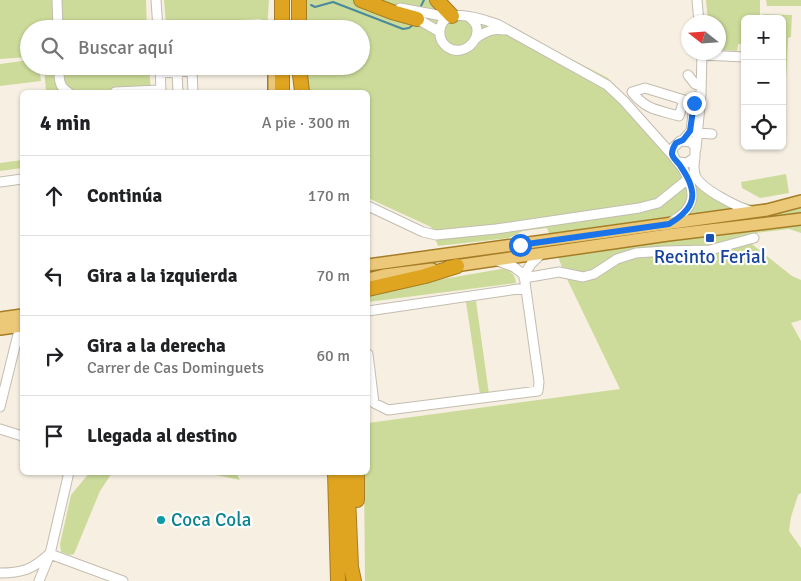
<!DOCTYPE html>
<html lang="es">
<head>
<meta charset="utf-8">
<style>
  :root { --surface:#fff; --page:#f2f2f2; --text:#202124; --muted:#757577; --line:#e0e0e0 }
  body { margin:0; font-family:Signika,sans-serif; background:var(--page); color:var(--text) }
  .controls { position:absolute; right:15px; top:15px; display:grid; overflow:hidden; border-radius:8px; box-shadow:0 1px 4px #0004 }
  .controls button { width:45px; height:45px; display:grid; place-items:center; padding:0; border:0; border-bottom:1px solid var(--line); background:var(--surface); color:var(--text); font:25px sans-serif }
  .compass { position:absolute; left:681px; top:15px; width:45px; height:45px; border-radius:50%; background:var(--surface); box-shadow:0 1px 4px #0004; rotate:287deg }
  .stop { position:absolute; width:15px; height:15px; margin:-11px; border:4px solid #1a73e8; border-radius:50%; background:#fff }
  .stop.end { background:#1a73e8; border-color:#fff; box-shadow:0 1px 5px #0008 }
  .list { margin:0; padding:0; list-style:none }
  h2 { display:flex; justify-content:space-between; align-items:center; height:65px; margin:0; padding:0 20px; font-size:21px }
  h2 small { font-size:16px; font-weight:400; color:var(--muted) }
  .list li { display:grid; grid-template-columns:32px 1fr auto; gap:15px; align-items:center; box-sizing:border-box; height:80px; padding:0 20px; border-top:1px solid var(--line) }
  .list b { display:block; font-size:19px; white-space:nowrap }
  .list p { margin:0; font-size:16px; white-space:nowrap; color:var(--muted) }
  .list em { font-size:16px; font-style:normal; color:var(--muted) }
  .icon { flex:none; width:28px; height:28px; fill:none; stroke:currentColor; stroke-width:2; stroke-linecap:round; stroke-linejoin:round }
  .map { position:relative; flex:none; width:801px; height:581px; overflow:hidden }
  .search { position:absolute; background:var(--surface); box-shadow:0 1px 4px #0004; left:20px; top:20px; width:350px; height:55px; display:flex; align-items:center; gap:12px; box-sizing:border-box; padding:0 18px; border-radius:28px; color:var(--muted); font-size:19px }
  .panel { position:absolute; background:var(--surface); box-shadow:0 1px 4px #0004; left:20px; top:90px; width:350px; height:385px; border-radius:8px }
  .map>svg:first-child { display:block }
  .green { fill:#ccdb9a }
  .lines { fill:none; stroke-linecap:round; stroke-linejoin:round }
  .stream { stroke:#4a8a9c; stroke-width:2 }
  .minor-casing { stroke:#c3bdb0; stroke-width:11 }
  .major-casing { stroke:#a57d26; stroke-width:14 }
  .highway-casing { stroke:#a57d26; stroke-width:16 }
  .minor { stroke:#fff; stroke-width:9 }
  .major { stroke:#ecc879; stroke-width:11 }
  .highway { stroke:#dfa420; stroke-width:14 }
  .route { stroke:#1a73e8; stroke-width:6 }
  .transit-dot { fill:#1a4fb4; stroke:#fff; stroke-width:2 }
  .culture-dot { fill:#0f9aa8; stroke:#fff; stroke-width:2 }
  .labels { text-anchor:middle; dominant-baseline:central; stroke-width:4.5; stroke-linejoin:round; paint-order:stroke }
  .transit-label { font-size:19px; fill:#164399; stroke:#fff }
  .culture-label { font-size:19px; fill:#0d838f; stroke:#fff; text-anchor:start }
</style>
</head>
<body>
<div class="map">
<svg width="801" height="581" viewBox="0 0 801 581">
  <rect width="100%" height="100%" fill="#f7f0e2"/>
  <path class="green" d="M0,0H146L147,29H29V57L0,59Z
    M164,0H269L267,29H261V19L166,24Z
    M305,0H440L448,7L460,12L490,17L608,78L635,106L685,163L709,184L736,201L754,205L801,198V233L789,229L747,234L748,241L792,276L801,280V320L791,323L801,341V493L798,495L791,517L789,531L801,548V581H365L364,473L368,472V423L620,389L565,275L547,228L523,231L509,238L438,246L431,227L368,198V92H308L306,66H361V29H304Z
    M706,0H760V19H745V44H738L737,51L719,50L718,22H708Z
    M766,0H801V6H767Z
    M763,14L792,15L791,37L788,38L786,80H782V19H763Z
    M29,60V66H39L41,81L0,86V64Z
    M44,66H149L151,92H46Z
    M22,160V168L0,171V163Z
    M786,174L789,193L760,198L742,188L741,182Z
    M501,269C510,269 515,274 516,283L368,302V292Z
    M476,301L489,394L480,395L466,302Z
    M90,472L112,473L100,491L74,554L70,555L61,552L60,544L71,495Z
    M207,473H236L240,480Z"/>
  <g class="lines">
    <path class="stream" d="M311,5L315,7L333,2L403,29L409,28L413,25
      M421,6L424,0"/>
    <g class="minor-casing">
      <path id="minor" d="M57,0L58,29
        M156,0L158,29
        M697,0L699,22
        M400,8L448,17
        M414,17L440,32
        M470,18C489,32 466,60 447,47C442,43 439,37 440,30C443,5 481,19 497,24L607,85L624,101L674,157
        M476,38C486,32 492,28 504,30
        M702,55L745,57
        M59,66C59,76 58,87 68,92
        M160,66L161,92
        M177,72L178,92
        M160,73L192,71L193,92
        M688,75L695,84L701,86
        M115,92L161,90
        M684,100L679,116C658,110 646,110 632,92L645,88L694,103
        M698,133L712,134
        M683,140L691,131L695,97
        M696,149L701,94L702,52
        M695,157C694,163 693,171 696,177C703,190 737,207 751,211
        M0,182L22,179
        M368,206L423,232L436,235L496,229L639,208L658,203L688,179
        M671,222C696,208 697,193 683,169C678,161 671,158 673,148L680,141L691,142L695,147V157L687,163L678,162
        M495,260L514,267L524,275
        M524,278L559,272L583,277L594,274L617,259L636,253L665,251L710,250L754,238
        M368,311L525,288
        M368,354L374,403L388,410L538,391L539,382L524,275L531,264L542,253
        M0,407L20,326
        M0,429L22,436
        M50,554L123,581
        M0,573C21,573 32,570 48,555
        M39,581L50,554L69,472"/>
    </g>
    <g class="major-casing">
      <path id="major" d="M274,92V66
        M368,265L767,210L801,201
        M448,267L668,235L801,219
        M368,279L384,275L432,269
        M0,318L22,315
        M0,329L22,326"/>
    </g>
    <g class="highway-casing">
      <path id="highway" d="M361,0L392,12L417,19
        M437,0L452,16
        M282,29V0
        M299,29V0
        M282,66V92
        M299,66L302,92
        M368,289L425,276L457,266
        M335,472L338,581
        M347,472L351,567L354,581
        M357,472V500"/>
    </g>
    <use href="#minor" class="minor"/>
    <use href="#major" class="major"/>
    <use href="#highway" class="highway"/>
  </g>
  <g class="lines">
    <path class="route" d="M520,245L669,224C696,208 699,193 681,167C679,163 673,159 672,154C672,150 674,146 676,143L683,140L690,131L694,103"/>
  </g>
  <rect class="transit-dot" x="705" y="233" width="10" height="10" rx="2.5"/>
  <circle class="culture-dot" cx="161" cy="520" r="5"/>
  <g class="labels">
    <g class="transit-label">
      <text x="710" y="257">Recinto Ferial</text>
    </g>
    <g class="culture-label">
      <text x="171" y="520">Coca Cola</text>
    </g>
  </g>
</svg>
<div class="controls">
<button>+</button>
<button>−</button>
<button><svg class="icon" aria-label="locate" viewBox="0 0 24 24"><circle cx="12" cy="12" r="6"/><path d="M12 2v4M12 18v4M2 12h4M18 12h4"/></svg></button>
</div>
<svg class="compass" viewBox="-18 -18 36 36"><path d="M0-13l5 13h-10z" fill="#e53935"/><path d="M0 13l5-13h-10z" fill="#757577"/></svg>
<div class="stop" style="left:520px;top:245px"></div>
<div class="stop end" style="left:694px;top:103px"></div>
<div class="search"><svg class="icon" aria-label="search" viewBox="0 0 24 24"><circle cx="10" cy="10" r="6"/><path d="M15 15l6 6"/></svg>Buscar aquí</div>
<section class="panel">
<h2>4 min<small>A pie · 300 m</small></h2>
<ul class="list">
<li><svg class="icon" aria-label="ahead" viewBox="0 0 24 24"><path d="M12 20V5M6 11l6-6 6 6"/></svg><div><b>Continúa</b></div><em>170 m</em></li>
<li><svg class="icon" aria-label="left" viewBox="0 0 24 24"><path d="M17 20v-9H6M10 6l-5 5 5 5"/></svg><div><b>Gira a la izquierda</b></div><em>70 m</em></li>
<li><svg class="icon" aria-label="right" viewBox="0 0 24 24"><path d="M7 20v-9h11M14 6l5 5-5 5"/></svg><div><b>Gira a la derecha</b><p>Carrer de Cas Dominguets</p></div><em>60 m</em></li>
<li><svg class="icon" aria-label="arrive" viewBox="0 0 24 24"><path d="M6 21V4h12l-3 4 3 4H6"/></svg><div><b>Llegada al destino</b></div></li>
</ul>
</section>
</div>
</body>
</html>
